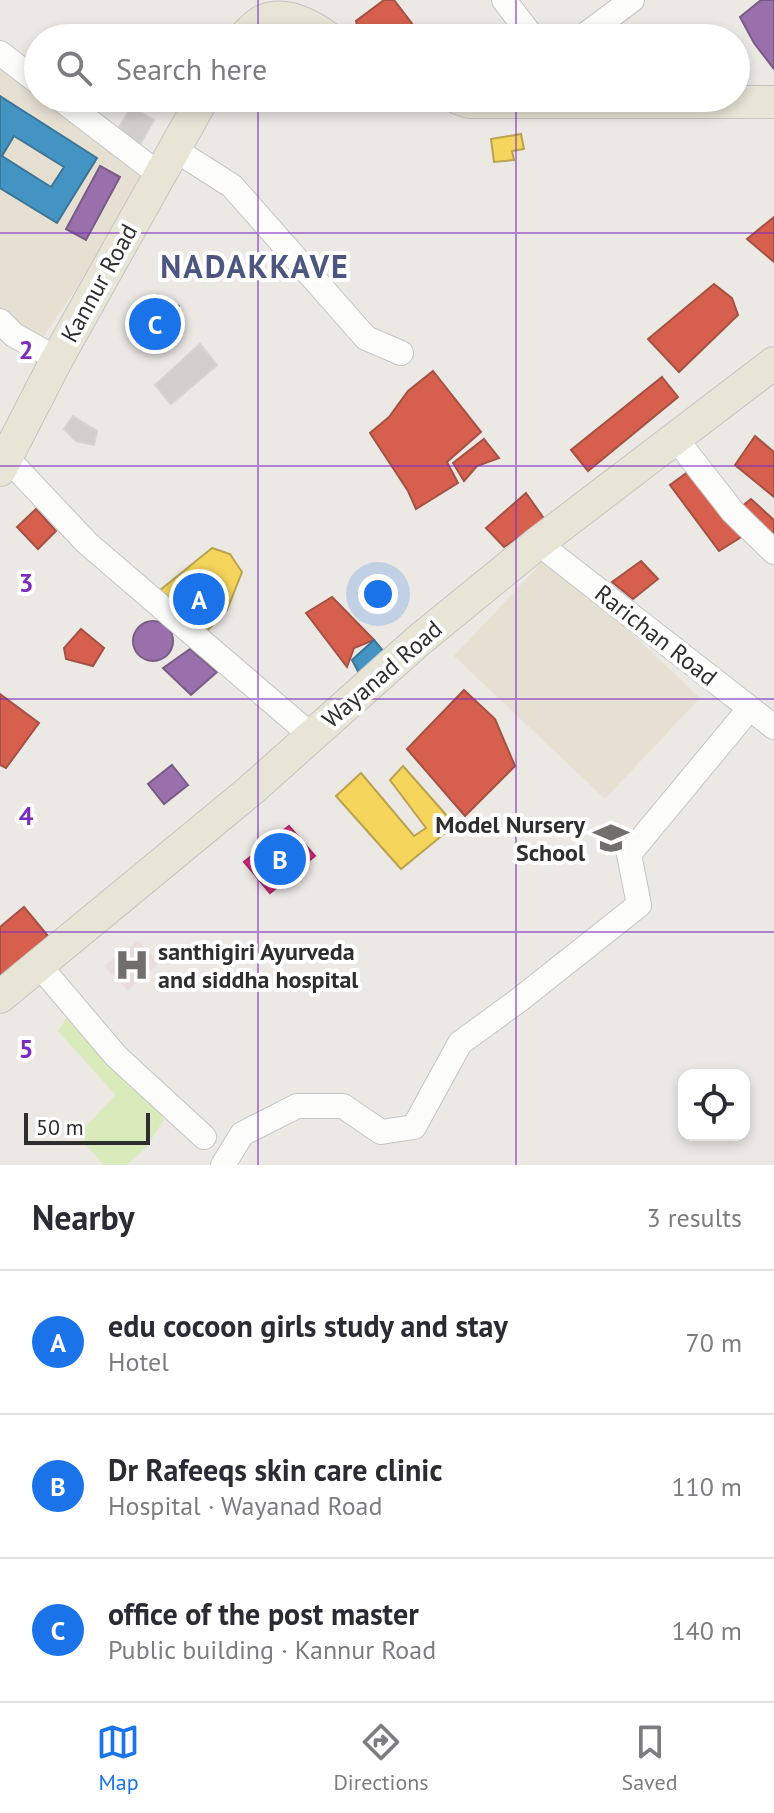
<!DOCTYPE html>
<html lang="en">
<head>
<meta charset="utf-8">
<style>
  :root { --surface:#fff; --page:#f7f7f7; --text:#2b2b33; --muted:#7c7c81; --line:#e1e1e2; --accent:#1a73e8 }
  body { margin:0; font-family:"PT Sans",sans-serif; background:var(--page); color:var(--text) }
  .controls { position:absolute; right:24px; bottom:24px; display:grid; overflow:hidden; border-radius:16px; box-shadow:0 4px 12px #0003 }
  .controls button { width:72px; height:72px; display:grid; place-items:center; padding:0; border:0; border-bottom:2px solid var(--line); background:var(--surface); color:var(--text); font:40px sans-serif }
  .scale { position:absolute; left:24px; bottom:20px; width:126px; box-sizing:border-box; padding-left:8px; border:4px solid #2e2e2e; border-top:0; font-size:22px; line-height:28px; white-space:nowrap; color:#2e2e2e; -webkit-text-stroke:6px #fff; paint-order:stroke }
  .you { position:absolute; left:378px; top:594px; width:28px; height:28px; margin:-20px; border:6px solid #fff; border-radius:50%; background:#1a73e8; box-shadow:0 0 0 12px #1a73e833 }
  .badge { display:grid; place-items:center; width:52px; height:52px; border-radius:50%; background:var(--accent); color:#fff; font-size:26px; font-weight:700 }
  .pin { position:absolute; translate:-50% -50%; border:4px solid #fff; box-shadow:0 2px 8px #0006 }
  .list { margin:0; padding:0; list-style:none }
  h2 { display:flex; justify-content:space-between; align-items:center; height:104px; margin:0; padding:0 32px; font-size:34px }
  h2 small { font-size:26px; font-weight:400; color:var(--muted) }
  .list li { display:grid; grid-template-columns:52px 1fr auto; gap:24px; align-items:center; box-sizing:border-box; height:144px; padding:0 32px; border-top:2px solid var(--line) }
  .list b { display:block; font-size:30px; white-space:nowrap }
  .list p { margin:0; font-size:26px; white-space:nowrap; color:var(--muted) }
  .list em { font-size:26px; font-style:normal; color:var(--muted) }
  .icon { flex:none; width:44px; height:44px; fill:none; stroke:currentColor; stroke-width:2; stroke-linecap:round; stroke-linejoin:round }
  .map { position:relative; flex:none; width:774px; height:1165px; overflow:hidden }
  .search { position:absolute; background:var(--surface); box-shadow:0 4px 12px #0003; left:24px; right:24px; top:24px; height:88px; display:flex; align-items:center; gap:20px; box-sizing:border-box; padding:0 28px; border-radius:44px; color:var(--muted); font-size:30px }
  .sheet { height:536px; background:var(--surface) }
  nav { display:flex; justify-content:space-around; align-items:center; box-sizing:border-box; height:112px; border-top:2px solid var(--line); background:var(--surface); font-size:22px; color:var(--muted) }
  nav a { display:grid; justify-items:center; gap:4px }
  nav .on { color:var(--accent) }
  .map>svg:first-child { display:block }
  .education { fill:#e6e0d3 }
  .medical { fill:#e9dcdb }
  .pitch { fill:#d9eabb }
  .homes { fill:#f6d55c; stroke:#baa34e; stroke-width:2 }
  .shops { fill:#d6604d; stroke:#a45144; stroke-width:2 }
  .offices { fill:#9970ab; stroke:#795c86; stroke-width:2 }
  .schools { fill:#4393c3; stroke:#3d7596; stroke-width:2; fill-rule:evenodd }
  .health { fill:#e7298a; stroke:#b02a6e; stroke-width:2 }
  .public { fill:#5aae61; stroke:#4d8852; stroke-width:2 }
  .building { fill:#d1cecb; stroke:#d7d4d0; stroke-width:2 }
  .lines { fill:none; stroke-linecap:round; stroke-linejoin:round }
  .minor-casing { stroke:#c5c4c5; stroke-width:26 }
  .major-casing { stroke:#c6c5c4; stroke-width:34 }
  .minor { stroke:#fcfcfb; stroke-width:24 }
  .major { stroke:#e8e4d6; stroke-width:32 }
  .grid { fill:none; stroke:#7b2cbf; stroke-width:2; stroke-opacity:0.55 }
  .labels { text-anchor:middle; dominant-baseline:central; stroke-width:8; stroke-linejoin:round; paint-order:stroke }
  .street-label { font-size:24px; fill:#2e2e2e; stroke:#fff }
  .poi-label { font-size:24px; font-weight:bold; fill:#2e2e2e; stroke:#fff; text-anchor:end }
  .district-label { font-size:32px; font-weight:bold; letter-spacing:2px; fill:#4d5680; stroke:#fff }
  .grid-label { font-size:26px; text-anchor:middle; font-weight:bold; fill:#7b2cbf; stroke:#fff; stroke-width:8; stroke-linejoin:round; paint-order:stroke }
</style>
</head>
<body>
<div class="map">
<svg width="774" height="1165" viewBox="0 0 774 1165">
  <rect width="100%" height="100%" fill="#ece8e4"/>
  <path class="education" d="M0,68L38,94V98H44L154,173L40,342L0,315Z
    M549,555L700,698L605,799L454,656Z"/>
  <path class="medical" d="M138,941L159,963L128,990L104,966Z"/>
  <path class="pitch" d="M78,1002L144,1065V1087L165,1118L146,1147L127,1165H104L84,1143V1128L116,1095L58,1031Z"/>
  <path class="homes" d="M521,134L524,149L512,151L514,160L494,162L491,139Z
    M212,548L230,554L242,572L227,610L204,634L159,591Z
    M403,766L455,825L401,869L336,796L361,773L414,836L426,828L390,780Z"/>
  <path class="shops" d="M384,0H394L420,34L417,38H360L356,21Z
    M774,217V262L747,239Z
    M714,284L732,298L738,315L679,372L648,339Z
    M433,371L481,432L447,462L458,483L416,509L408,491L370,433L389,417L408,391Z
    M662,377L678,397L588,471L571,450Z
    M755,436L774,452V497L735,465Z
    M484,439L499,458L477,466L464,481L453,463Z
    M689,471L746,534L719,551L670,485Z
    M526,493L545,520L504,547L486,528Z
    M751,499L774,520V543L736,511Z
    M36,509L56,531L38,549L17,527Z
    M641,561L658,579L633,599L612,582Z
    M332,597L374,640L354,648L347,667L306,613Z
    M81,629L104,648L93,666L66,659L64,648Z
    M464,690L495,719L515,766L465,816L407,749Z
    M0,694L39,723L6,768L0,765Z
    M24,907L48,936L0,979V927Z"/>
  <path class="offices" d="M761,0H774V69L754,43L740,17Z
    M100,166L120,177L86,240L66,229Z
    M133 641a20 20 0 1 1 40 0a20 20 0 1 1-40 0Z
    M190,649L217,672L191,695L163,668Z
    M172,765L188,785L164,804L148,784Z"/>
  <path class="schools" d="M0,96L97,158L57,223L0,188ZM14,136L64,167L51,187L2,156Z
    M374,640L384,652L360,675L352,660Z"/>
  <path class="health" d="M289,826L315,856L270,893L244,862Z"/>
  <path class="public" d="M158,295L179,306L175,319L162,337L151,345L138,330L142,309Z"/>
  <path class="building" d="M131,107L154,120L138,148L115,134Z
    M200,344L217,365L171,404L155,385Z
    M73,416L97,431L94,445L76,441L64,429Z"/>
  <g class="lines">
    <g class="minor-casing">
      <path id="minor" d="M504,0L533,38
        M581,38L632,0
        M0,53L38,82
        M59,98L160,175
        M174,149L232,186L366,338L401,353
        M0,321L14,335L57,359
        M676,439L733,512L774,552
        M6,457L87,543L312,736
        M538,543L774,727
        M38,964L116,1056L204,1137
        M223,1165L242,1134L297,1106H343L381,1132L414,1127L460,1043L519,1000L639,905L629,854L750,708"/>
    </g>
    <g class="major-casing">
      <path id="major" d="M243,38C249,33 256,24 263,21C284,11 311,25 328,38
        M458,98L469,102H774
        M0,470L57,359L203,98
        M0,997L251,790L418,641L538,543L774,363"/>
    </g>
    <use href="#minor" class="minor"/>
    <use href="#major" class="major"/>
  </g>
  <path class="grid" d="M258,0V38M516,0V38M258,98V1165M516,98V1165M0,233H774M0,466H774M0,699H774M0,932H774"/>
  <defs>
    <g id="school-bare" transform="scale(2.76)"><path d="M0-5L7-2L0 1L-7-2ZM-4 1L0 2.5L4 1V4Q0 6-4 4Z" fill="#706f6e" stroke="#fff" stroke-width="2.5" paint-order="stroke"/></g>
    <g id="hospital-bare" transform="scale(2.76)"><path d="M-5-5h3v3.5h4V-5h3V5h-3V1.5h-4V5h-3Z" fill="#706f6e" stroke="#fff" stroke-width="2.5" paint-order="stroke"/></g>
  </defs>
  <g fill-rule="evenodd">
    <use href="#school-bare" x="611" y="838"/>
    <use href="#hospital-bare" x="132" y="965"/>
  </g>
  <g class="labels">
    <g class="street-label">
      <text transform="translate(99 283) rotate(-61)">Kannur Road</text>
      <text transform="translate(656 635) rotate(38)">Rarichan Road</text>
      <text transform="translate(382 674) rotate(-41)">Wayanad Road</text>
    </g>
    <g class="poi-label">
      <text x="585" y="824">Model Nursery<tspan x="585" dy="28">School</tspan></text>
      <text x="158" y="951" text-anchor="start">santhigiri Ayurveda<tspan x="158" dy="28">and siddha hospital</tspan></text>
    </g>
    <g class="district-label">
      <text x="255" y="266">NADAKKAVE</text>
    </g>
  </g>
  <g class="grid-label">
    <text x="26" y="359">2</text>
    <text x="26" y="592">3</text>
    <text x="26" y="825">4</text>
    <text x="26" y="1058">5</text>
  </g>
</svg>
<div class="controls">
<button><svg class="icon" aria-label="locate" viewBox="0 0 24 24"><circle cx="12" cy="12" r="6"/><path d="M12 2v4M12 18v4M2 12h4M18 12h4"/></svg></button>
</div>
<div class="scale">50 m</div>
<div class="you"></div>
<div class="pin badge" style="left:199px;top:599px">A</div>
<div class="pin badge" style="left:280px;top:859px">B</div>
<div class="pin badge" style="left:155px;top:324px">C</div>
<div class="search"><svg class="icon" aria-label="search" viewBox="0 0 24 24"><circle cx="10" cy="10" r="6"/><path d="M15 15l6 6"/></svg>Search here</div>
</div>
<section class="sheet">
<h2>Nearby<small>3 results</small></h2>
<ul class="list">
<li><span class="badge">A</span><div><b>edu cocoon girls study and stay</b><p>Hotel</p></div><em>70 m</em></li>
<li><span class="badge">B</span><div><b>Dr Rafeeqs skin care clinic</b><p>Hospital · Wayanad Road</p></div><em>110 m</em></li>
<li><span class="badge">C</span><div><b>office of the post master</b><p>Public building · Kannur Road</p></div><em>140 m</em></li>
</ul>
</section>
<nav>
<a class="on"><svg class="icon" aria-label="map" viewBox="0 0 24 24"><path d="M3 6l6-2 6 2 6-2v14l-6 2-6-2-6 2zM9 4v14M15 6v14"/></svg>Map</a>
<a><svg class="icon" aria-label="directions" viewBox="0 0 24 24"><path d="M12 3l9 9-9 9-9-9zM9 14v-3h6M13 9l2 2-2 2"/></svg>Directions</a>
<a><svg class="icon" aria-label="saved" viewBox="0 0 24 24"><path d="M7 4h10v16l-5-4-5 4z"/></svg>Saved</a>
</nav>
</body>
</html>
